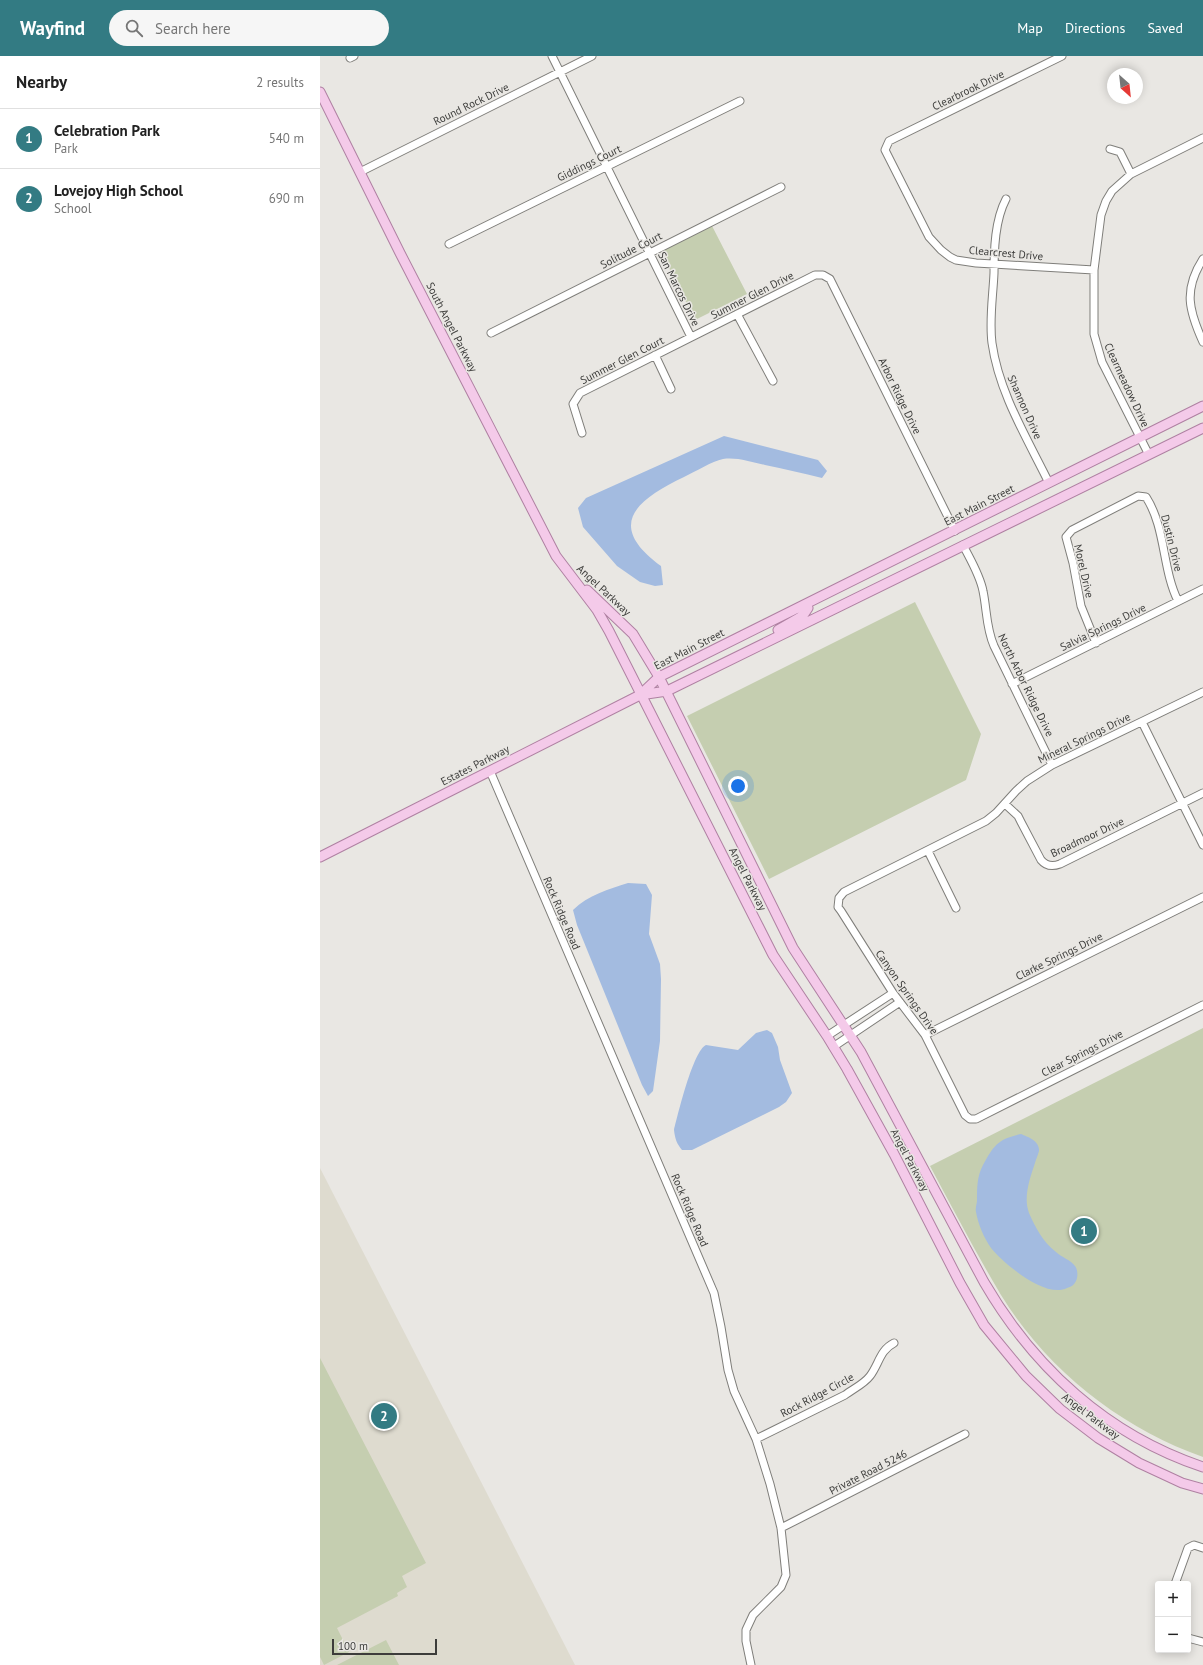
<!DOCTYPE html>
<html lang="en">
<head>
<meta charset="utf-8">
<style>
  :root { --surface:#fff; --page:#f6f6f6; --text:#222; --muted:#767676; --line:#e0e0e0; --accent:#337b83 }
  body { margin:0; font-family:"PT Sans",sans-serif; background:var(--page); color:var(--text) }
  .controls { position:absolute; right:12px; bottom:12px; display:grid; overflow:hidden; border-radius:4px; box-shadow:0 2px 10px #0003 }
  .controls button { width:36px; height:36px; display:grid; place-items:center; padding:0; border:0; border-bottom:1px solid var(--line); background:var(--surface); color:var(--text); font:20px sans-serif }
  .compass { position:absolute; left:787px; top:12px; width:36px; height:36px; border-radius:50%; background:var(--surface); box-shadow:0 2px 10px #0003; rotate:153deg }
  .scale { position:absolute; left:12px; bottom:10px; width:105px; box-sizing:border-box; padding-left:4px; border:2px solid #3d3d3b; border-top:0; font-size:11px; line-height:14px; white-space:nowrap; color:#3d3d3b; -webkit-text-stroke:3px #e9e7e3; paint-order:stroke }
  .you { position:absolute; left:418px; top:730px; width:14px; height:14px; margin:-10px; border:3px solid #fff; border-radius:50%; background:#1a73e8; box-shadow:0 0 0 6px #1a73e833 }
  .badge { display:grid; place-items:center; width:26px; height:26px; border-radius:50%; background:var(--accent); color:#fff; font-size:13px; font-weight:700 }
  .pin { position:absolute; translate:-50% -50%; border:2px solid #fff; box-shadow:0 1px 4px #0006 }
  .list { margin:0; padding:0; list-style:none }
  h2 { display:flex; justify-content:space-between; align-items:center; height:52px; margin:0; padding:0 16px; font-size:17px }
  h2 small { font-size:13px; font-weight:400; color:var(--muted) }
  .list li { display:grid; grid-template-columns:26px 1fr auto; gap:12px; align-items:center; box-sizing:border-box; height:60px; padding:0 16px; border-top:1px solid var(--line) }
  .list b { display:block; font-size:15px; white-space:nowrap }
  .list p { margin:0; font-size:13px; white-space:nowrap; color:var(--muted) }
  .list em { font-size:13px; font-style:normal; color:var(--muted) }
  .icon { flex:none; width:22px; height:22px; fill:none; stroke:currentColor; stroke-width:2; stroke-linecap:round; stroke-linejoin:round }
  .map { position:relative; flex:none; width:883px; height:1609px; overflow:hidden }
  header { display:flex; align-items:center; gap:24px; box-sizing:border-box; height:56px; padding:0 20px; background:var(--accent); color:#fff }
  header strong { font-size:19px }
  nav { display:flex; gap:22px; margin-inline-start:auto; font-size:14px }
  .search { width:280px; height:36px; background:var(--page); display:flex; align-items:center; gap:10px; box-sizing:border-box; padding:0 14px; border-radius:22px; color:var(--muted); font-size:15px }
  main { display:flex }
  aside { flex:1; background:var(--surface) }
  .map>svg:first-child { display:block }
  .built { fill:#dedbcf }
  .green { fill:#c5ceb0 }
  .water { fill:#a3bbe0 }
  .lines { fill:none; stroke-linecap:round; stroke-linejoin:round }
  .minor-casing { stroke:#7f7e7a; stroke-width:9 }
  .major-casing { stroke:#af81a2; stroke-width:11 }
  .minor { stroke:#fff; stroke-width:7 }
  .major { stroke:#f4cae9; stroke-width:9 }
  .labels { text-anchor:middle; dominant-baseline:central; stroke-width:3; stroke-linejoin:round; paint-order:stroke }
  .street-label { font-size:11px; fill:#3d3d3b; stroke:#e9e7e3 }
</style>
</head>
<body>
<header>
<strong>Wayfind</strong>
<div class="search"><svg class="icon" aria-label="search" viewBox="0 0 24 24"><circle cx="10" cy="10" r="6"/><path d="M15 15l6 6"/></svg>Search here</div>
<nav><a>Map</a><a>Directions</a><a>Saved</a></nav>
</header>
<main>
<aside>
<h2>Nearby<small>2 results</small></h2>
<ul class="list">
<li><span class="badge">1</span><div><b>Celebration Park</b><p>Park</p></div><em>540 m</em></li>
<li><span class="badge">2</span><div><b>Lovejoy High School</b><p>School</p></div><em>690 m</em></li>
</ul>
</aside>
<div class="map">
<svg width="883" height="1609" viewBox="0 0 883 1609">
  <rect width="100%" height="100%" fill="#e9e7e3"/>
  <path class="built" d="M0,1112L255,1609H0Z"/>
  <path class="green" d="M391,168L427,238L375,264L340,194Z
    M595,546L661,678L646,724L449,823L367,660Z
    M883,972V1401C801,1372 727,1314 681,1239C656,1197 633,1153 610,1110Z
    M0,1302L106,1507L82,1520L87,1531L77,1537L78,1540L17,1572L29,1596L4,1609L0,1601Z
    M66,1584L79,1609H17Z"/>
  <path class="water" d="M404,380L498,404L507,415L502,422C483,417 464,413 445,409C431,406 417,401 403,403C392,405 375,416 364,421C316,444 285,469 341,510L343,529L335,530L320,526L297,510L263,471L258,452L266,442Z
    M308,827L326,828L332,839L329,878L340,908L341,923L340,985L333,1035L328,1040L322,1029L257,869L253,854C268,839 289,833 308,827Z
    M447,974L452,977L458,991L460,1004L472,1037L466,1046L459,1051L372,1094H362C357,1088 355,1083 354,1074C358,1058 373,995 386,989L418,994L436,977Z
    M701,1078C708,1081 720,1085 719,1095C718,1099 716,1103 715,1107C710,1122 703,1141 709,1157C715,1171 723,1186 736,1196C741,1201 751,1204 755,1210C758,1214 758,1221 756,1225C754,1229 751,1231 747,1232C726,1243 684,1208 671,1192C664,1182 658,1168 656,1156C655,1152 657,1148 657,1144C657,1132 657,1120 663,1109C674,1089 678,1083 701,1078Z"/>
  <g class="lines">
    <g class="minor-casing">
      <path id="minor" d="M232,0L371,281
        M742,0L569,85L565,94L609,181L621,194L630,201L636,204L656,207L774,214
        M30,2L34,0
        M790,93L800,96L811,118
        M40,116L272,0
        M686,143C675,164 674,193 674,217C673,240 669,264 672,287C679,337 707,382 729,427
        M129,188L420,45
        M883,203C863,234 869,255 883,286
        M417,258L453,325
        M171,277L461,131
        M335,299L351,333
        M262,377L253,348L260,337L495,219H503L510,223L635,475
        M829,399L782,306L774,278V214L781,159L786,145L792,135L811,118L883,82
        M643,489C650,503 660,519 663,535C667,554 666,572 674,590L732,709
        M776,587L761,550L753,507L746,481L752,474L818,440L826,441C846,472 842,513 858,545
        M692,628L883,533
        M883,636L732,709L707,725L696,735L676,757L666,765L524,836L519,842L518,851L521,855L573,937L605,979L645,1059L650,1063H656L883,949
        M822,666L883,789
        M170,715L394,1237L401,1271L408,1314L414,1335L436,1383L450,1428L461,1472L466,1519L461,1531L433,1559L426,1574V1585L431,1609
        M685,748L698,760L701,766L721,804C726,810 732,811 740,808L883,737
        M608,795L636,852
        M605,979L883,841
        M507,980L573,937
        M513,991L580,946
        M436,1383L525,1339C533,1333 544,1328 550,1320C559,1308 560,1294 574,1287
        M461,1472L645,1378
        M855,1528L868,1492L874,1489L883,1492
        M868,1582L883,1586"/>
    </g>
    <g class="major-casing">
      <path id="major" d="M0,36L80,197L236,500L277,554L289,575L453,899L507,980L527,1013L574,1098L640,1227L664,1269L706,1320L740,1353L778,1382L819,1407L862,1427L883,1433
        M267,534L313,578L339,621L473,892L541,996L664,1226C714,1312 787,1379 883,1411
        M458,574L479,562L484,558L488,552L486,548
        M320,639L347,635L883,372
        M0,801L320,639L339,621L883,350"/>
    </g>
    <use href="#minor" class="minor"/>
    <use href="#major" class="major"/>
  </g>
  <g class="labels">
    <g class="street-label">
      <text transform="translate(648 34) rotate(-26)">Clearbrook Drive</text>
      <text transform="translate(151 48) rotate(-26)">Round Rock Drive</text>
      <text transform="translate(269 107) rotate(-26)">Giddings Court</text>
      <text transform="translate(311 194) rotate(-27)">Solitude Court</text>
      <text transform="translate(686 197) rotate(5)">Clearcrest Drive</text>
      <text transform="translate(359 233) rotate(64)">San Marcos Drive</text>
      <text transform="translate(432 239) rotate(-27)">Summer Glen Drive</text>
      <text transform="translate(132 271) rotate(63)">South Angel Parkway</text>
      <text transform="translate(302 304) rotate(-27)">Summer Glen Court</text>
      <text transform="translate(807 329) rotate(65)">Clearmeadow Drive</text>
      <text transform="translate(580 340) rotate(64)">Arbor Ridge Drive</text>
      <text transform="translate(705 351) rotate(66)">Shannon Drive</text>
      <text transform="translate(659 449) rotate(-27)">East Main Street</text>
      <text transform="translate(852 487) rotate(76)">Dustin Drive</text>
      <text transform="translate(764 515) rotate(77)">Morel Drive</text>
      <text transform="translate(284 534) rotate(43)">Angel Parkway</text>
      <text transform="translate(783 571) rotate(-26)">Salvia Springs Drive</text>
      <text transform="translate(369 593) rotate(-27)">East Main Street</text>
      <text transform="translate(706 629) rotate(64)">North Arbor Ridge Drive</text>
      <text transform="translate(764 682) rotate(-26)">Mineral Springs Drive</text>
      <text transform="translate(155 709) rotate(-27)">Estates Parkway</text>
      <text transform="translate(767 781) rotate(-25)">Broadmoor Drive</text>
      <text transform="translate(428 823) rotate(63)">Angel Parkway</text>
      <text transform="translate(242 857) rotate(67)">Rock Ridge Road</text>
      <text transform="translate(739 900) rotate(-26)">Clarke Springs Drive</text>
      <text transform="translate(587 936) rotate(55)">Canyon Springs Drive</text>
      <text transform="translate(762 997) rotate(-27)">Clear Springs Drive</text>
      <text transform="translate(590 1104) rotate(62)">Angel Parkway</text>
      <text transform="translate(370 1154) rotate(67)">Rock Ridge Road</text>
      <text transform="translate(497 1339) rotate(-28)">Rock Ridge Circle</text>
      <text transform="translate(771 1360) rotate(37)">Angel Parkway</text>
      <text transform="translate(548 1416) rotate(-27)">Private Road 5246</text>
    </g>
  </g>
</svg>
<div class="controls">
<button>+</button>
<button>−</button>
</div>
<svg class="compass" viewBox="-18 -18 36 36"><path d="M0-13l5 13h-10z" fill="#e53935"/><path d="M0 13l5-13h-10z" fill="#767676"/></svg>
<div class="scale">100 m</div>
<div class="you"></div>
<div class="pin badge" style="left:764px;top:1175px">1</div>
<div class="pin badge" style="left:64px;top:1360px">2</div>
</div>
</main>
</body>
</html>
